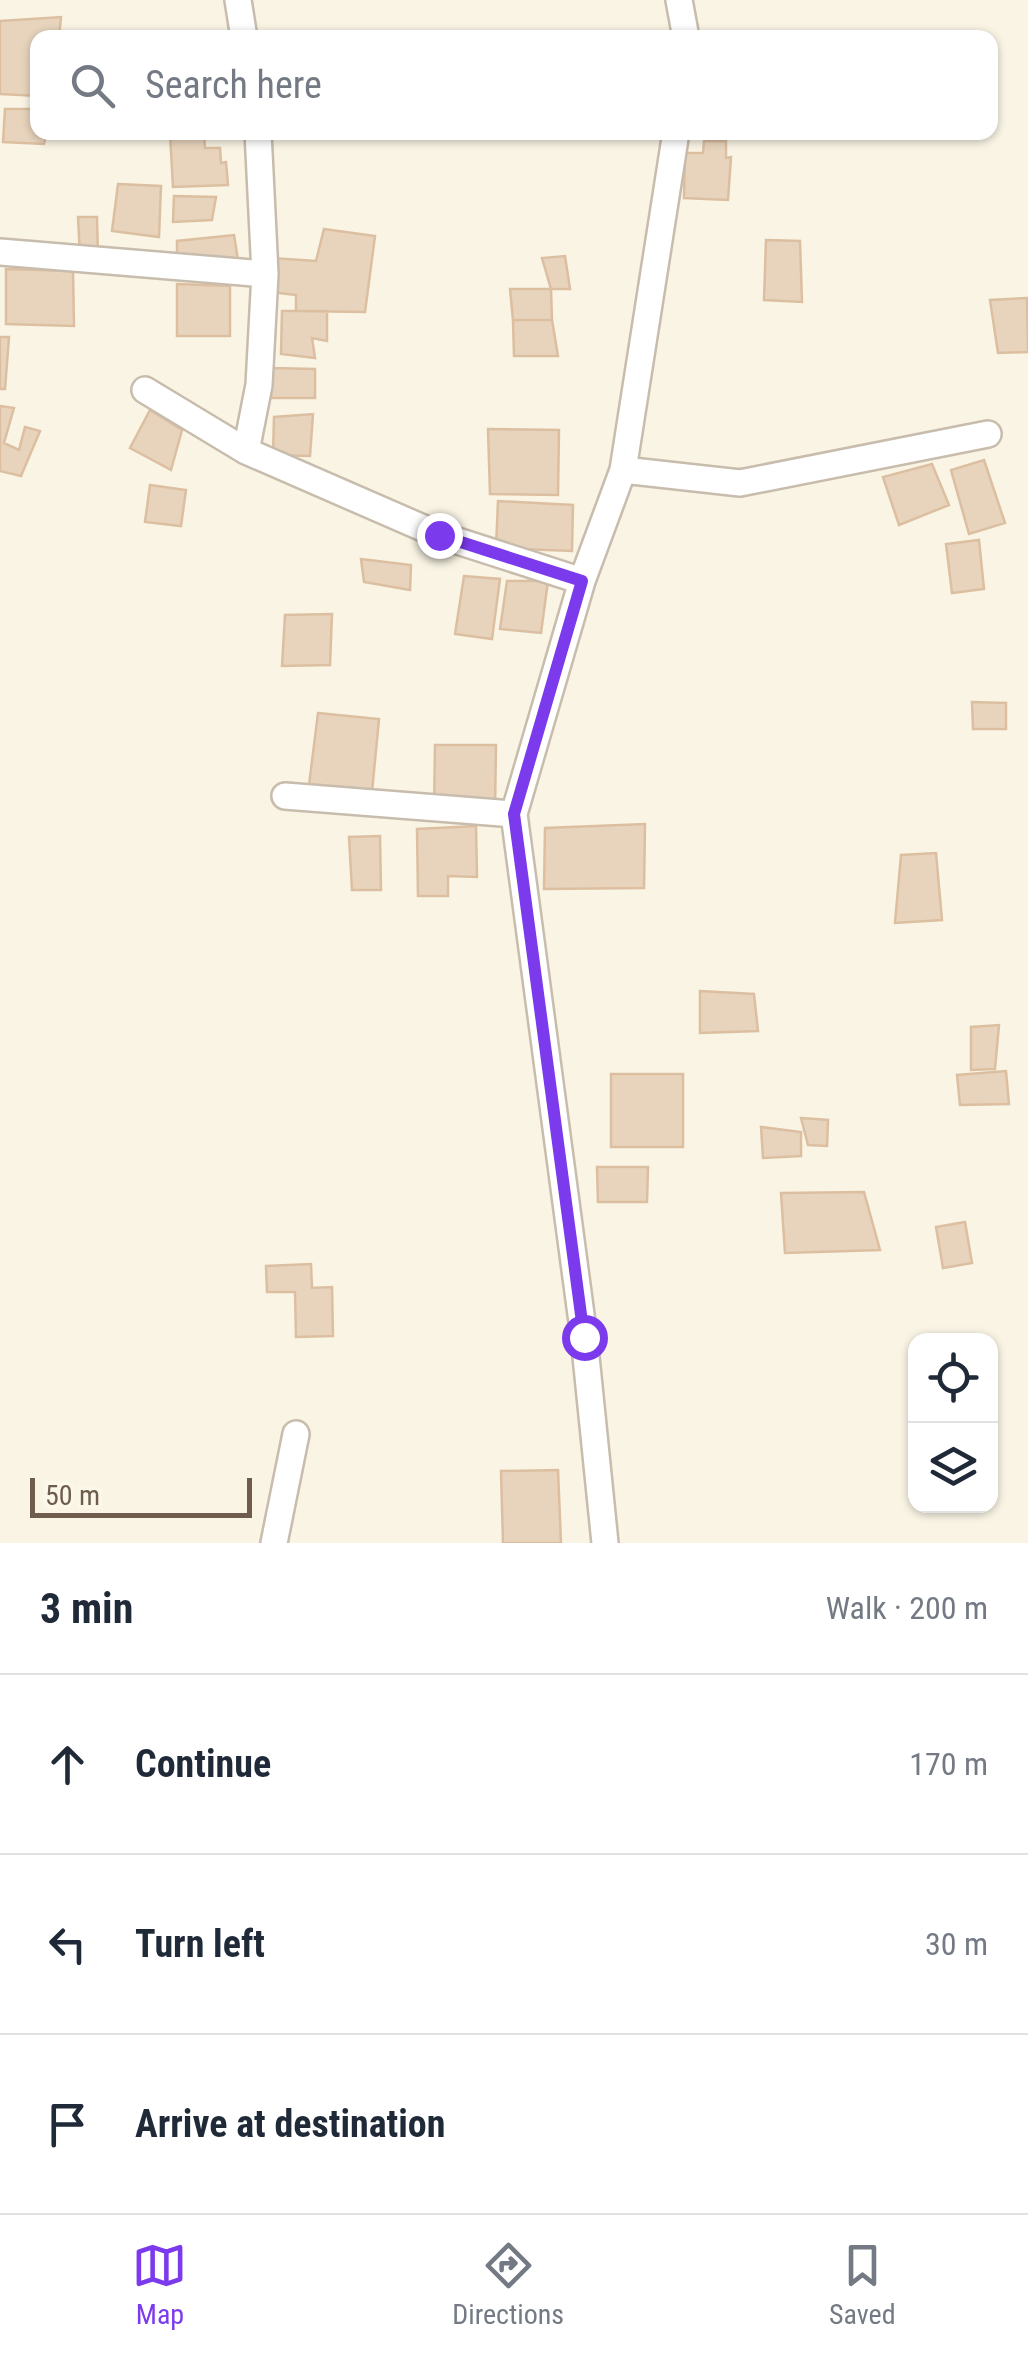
<!DOCTYPE html>
<html lang="en">
<head>
<meta charset="utf-8">
<style>
  :root { --surface:#fff; --page:#f6f6f7; --text:#1f2937; --muted:#747a83; --line:#e0e1e3; --accent:#7c3aed }
  body { margin:0; font-family:"Roboto Condensed",sans-serif; background:var(--page); color:var(--text) }
  .controls { position:absolute; right:30px; bottom:30px; display:grid; overflow:hidden; border-radius:20px; box-shadow:0 2px 8px #0004 }
  .controls button { width:90px; height:90px; display:grid; place-items:center; padding:0; border:0; border-bottom:2px solid var(--line); background:var(--surface); color:var(--text); font:50px sans-serif }
  .scale { position:absolute; left:30px; bottom:25px; width:222px; box-sizing:border-box; padding-left:10px; border:5px solid #6e5d4d; border-top:0; font-size:28px; line-height:35px; white-space:nowrap; color:#6e5d4d; -webkit-text-stroke:8px #fcf8e9; paint-order:stroke }
  .stop { position:absolute; width:30px; height:30px; margin:-22px; border:8px solid #7c3aed; border-radius:50%; background:#fff }
  .stop.end { background:#7c3aed; border-color:#fff; box-shadow:0 2px 10px #0008 }
  .list { margin:0; padding:0; list-style:none }
  h2 { display:flex; justify-content:space-between; align-items:center; height:130px; margin:0; padding:0 40px; font-size:42px }
  h2 small { font-size:32px; font-weight:400; color:var(--muted) }
  .list li { display:grid; grid-template-columns:65px 1fr auto; gap:30px; align-items:center; box-sizing:border-box; height:180px; padding:0 40px; border-top:2px solid var(--line) }
  .list b { display:block; font-size:38px; white-space:nowrap }
  .list em { font-size:32px; font-style:normal; color:var(--muted) }
  .icon { flex:none; width:55px; height:55px; fill:none; stroke:currentColor; stroke-width:2; stroke-linecap:round; stroke-linejoin:round }
  .map { position:relative; flex:none; width:1028px; height:1543px; overflow:hidden }
  .search { position:absolute; background:var(--surface); box-shadow:0 2px 8px #0004; left:30px; right:30px; top:30px; height:110px; display:flex; align-items:center; gap:25px; box-sizing:border-box; padding:0 35px; border-radius:20px; color:var(--muted); font-size:38px }
  .sheet { height:670px; background:var(--surface) }
  nav { display:flex; justify-content:space-around; align-items:center; box-sizing:border-box; height:140px; border-top:2px solid var(--line); background:var(--surface); font-size:28px; color:var(--muted) }
  nav a { display:grid; justify-items:center; gap:5px }
  nav .on { color:var(--accent) }
  .map>svg:first-child { display:block }
  .building { fill:#e8d4bd; stroke:#dcbfa1; stroke-width:2.5 }
  .lines { fill:none; stroke-linecap:round; stroke-linejoin:round }
  .minor-casing { stroke:#c8bcac; stroke-width:30 }
  .minor { stroke:#fff; stroke-width:25 }
  .route { stroke:#7c3aed; stroke-width:12 }
</style>
</head>
<body>
<div class="map">
<svg width="1028" height="1543" viewBox="0 0 1028 1543">
  <rect width="100%" height="100%" fill="#f9f4e4"/>
  <path class="building" d="M61,17L59,38H38V96L0,94V21Z
    M5,109H38V132H47L44,144L3,142Z
    M185,132H204L205,148H220L221,163L226,162L228,185L173,187L170,134Z
    M704,141H726V158L731,157L728,200L684,198L685,153H703Z
    M118,184L161,186L159,237L112,231Z
    M174,196L216,197L212,220L173,222Z
    M78,217H97L98,255L80,256Z
    M324,229L375,236L365,312L296,311V295L270,292L272,258L316,261Z
    M234,235L240,272L177,269V241Z
    M766,240L800,241L802,302L764,300Z
    M565,256L570,289H551L542,258Z
    M6,269L73,271L74,326L6,324Z
    M177,284L230,286V336H177Z
    M510,289H551L552,320H513Z
    M1027,298L1028,352L998,353L990,300Z
    M282,311H327V341L312,338L315,358L281,354Z
    M513,320H552L558,356H514Z
    M0,337H9L5,389H0Z
    M270,368L315,369V398H271Z
    M0,406L14,408L4,443L19,450L25,427L40,431L21,476L0,471Z
    M150,410L182,430L171,470L130,448Z
    M313,414L310,456L273,455L274,417Z
    M488,429L559,430L558,495L490,494Z
    M984,460L1005,523L969,534L951,470Z
    M932,464L949,505L899,525L883,477Z
    M150,485L186,490L181,526L145,522Z
    M498,501L573,505L572,551L496,548Z
    M979,540L984,589L952,593L946,544Z
    M361,559L411,565L410,590L364,582Z
    M464,576L500,579L492,639L455,634Z
    M507,581H548L541,633L500,629Z
    M332,614L330,665L282,666L285,615Z
    M972,702L1006,703V729H973Z
    M318,713L379,719L372,792L309,785Z
    M435,745H496L495,810H434Z
    M645,824L644,888L544,889L545,828Z
    M476,826L477,877L448,876V896H418L417,829Z
    M380,836L381,890H352L349,837Z
    M936,853L942,920L895,923L901,855Z
    M700,991L754,994L758,1031L700,1033Z
    M999,1025L995,1069L971,1070V1027Z
    M1006,1071L1009,1104L960,1105L957,1075Z
    M611,1074H683V1147H611Z
    M801,1118L828,1120L827,1146L808,1145Z
    M761,1127L801,1132V1156L763,1158Z
    M597,1167H648L647,1202H598Z
    M864,1192L880,1250L785,1253L781,1193Z
    M965,1222L972,1263L943,1268L936,1227Z
    M311,1264L312,1288L332,1287L333,1336L296,1337L295,1292H267L266,1266Z
    M558,1470L561,1543H503L501,1471Z"/>
  <g class="lines">
    <g class="minor-casing">
      <path id="minor" d="M238,0L244,38
        M679,0L686,38
        M0,252L265,274
        M145,390L246,451L439,535L582,581
        M246,451L259,385L265,274L258,132
        M623,470L740,483L988,434
        M285,796L514,814
        M274,1543L296,1434
        M605,1543L584,1337L514,814L582,581L623,470L676,132"/>
    </g>
    <use href="#minor" class="minor"/>
  </g>
  <g class="lines">
    <path class="route" d="M439,535L582,581L514,814L584,1337"/>
  </g>
</svg>
<div class="controls">
<button><svg class="icon" aria-label="locate" viewBox="0 0 24 24"><circle cx="12" cy="12" r="6"/><path d="M12 2v4M12 18v4M2 12h4M18 12h4"/></svg></button>
<button><svg class="icon" aria-label="layers" viewBox="0 0 24 24"><path d="M12 4l9 5-9 5-9-5zM3 14l9 5 9-5"/></svg></button>
</div>
<div class="scale">50 m</div>
<div class="stop" style="left:584px;top:1337px"></div>
<div class="stop end" style="left:439px;top:535px"></div>
<div class="search"><svg class="icon" aria-label="search" viewBox="0 0 24 24"><circle cx="10" cy="10" r="6"/><path d="M15 15l6 6"/></svg>Search here</div>
</div>
<section class="sheet">
<h2>3 min<small>Walk · 200 m</small></h2>
<ul class="list">
<li><svg class="icon" aria-label="ahead" viewBox="0 0 24 24"><path d="M12 20V5M6 11l6-6 6 6"/></svg><div><b>Continue</b></div><em>170 m</em></li>
<li><svg class="icon" aria-label="left" viewBox="0 0 24 24"><path d="M17 20v-9H6M10 6l-5 5 5 5"/></svg><div><b>Turn left</b></div><em>30 m</em></li>
<li><svg class="icon" aria-label="arrive" viewBox="0 0 24 24"><path d="M6 21V4h12l-3 4 3 4H6"/></svg><div><b>Arrive at destination</b></div></li>
</ul>
</section>
<nav>
<a class="on"><svg class="icon" aria-label="map" viewBox="0 0 24 24"><path d="M3 6l6-2 6 2 6-2v14l-6 2-6-2-6 2zM9 4v14M15 6v14"/></svg>Map</a>
<a><svg class="icon" aria-label="directions" viewBox="0 0 24 24"><path d="M12 3l9 9-9 9-9-9zM9 14v-3h6M13 9l2 2-2 2"/></svg>Directions</a>
<a><svg class="icon" aria-label="saved" viewBox="0 0 24 24"><path d="M7 4h10v16l-5-4-5 4z"/></svg>Saved</a>
</nav>
</body>
</html>
